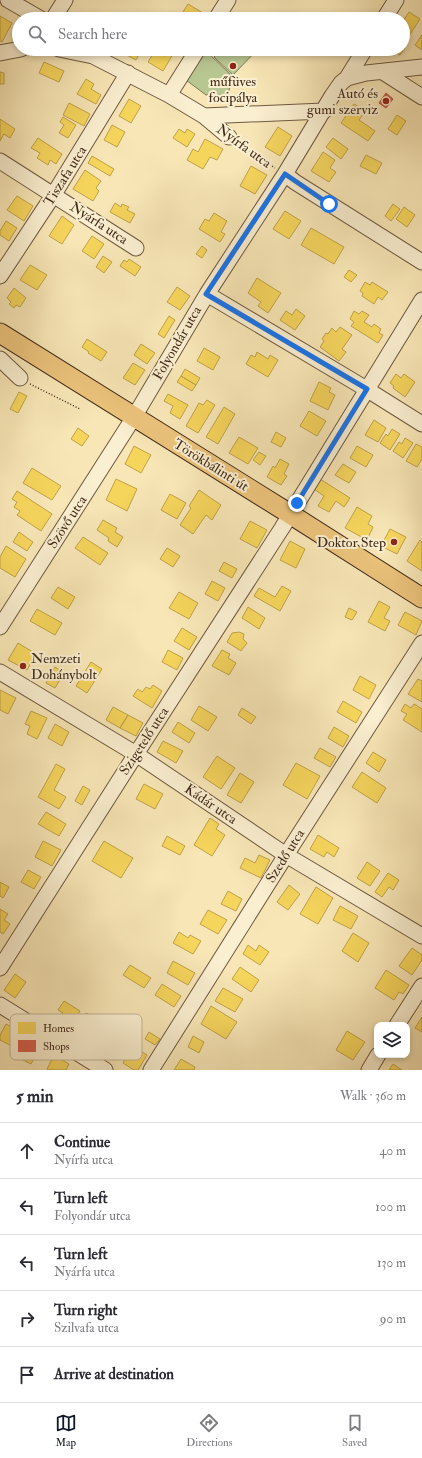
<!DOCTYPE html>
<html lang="en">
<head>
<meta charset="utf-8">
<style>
  :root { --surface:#fff; --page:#f2f2f3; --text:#2b2b33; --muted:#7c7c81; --line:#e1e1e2; --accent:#111827 }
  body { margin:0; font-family:"IM FELL Double Pica",serif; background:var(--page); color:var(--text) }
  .controls { position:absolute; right:12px; bottom:12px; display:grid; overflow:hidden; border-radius:8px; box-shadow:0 2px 6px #0003 }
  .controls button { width:36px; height:36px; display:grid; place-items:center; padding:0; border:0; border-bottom:1px solid var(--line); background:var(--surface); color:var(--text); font:20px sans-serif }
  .stop { position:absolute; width:12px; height:12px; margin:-9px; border:3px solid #1a73e8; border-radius:50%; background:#fff }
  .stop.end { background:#1a73e8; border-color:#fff; box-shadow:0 1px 4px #0008 }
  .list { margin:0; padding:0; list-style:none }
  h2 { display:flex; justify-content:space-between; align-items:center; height:52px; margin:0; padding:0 16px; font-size:17px }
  h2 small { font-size:13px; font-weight:400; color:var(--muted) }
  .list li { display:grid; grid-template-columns:26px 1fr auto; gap:12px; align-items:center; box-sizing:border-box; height:56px; padding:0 16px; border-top:1px solid var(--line) }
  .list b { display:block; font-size:15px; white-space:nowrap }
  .list p { margin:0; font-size:13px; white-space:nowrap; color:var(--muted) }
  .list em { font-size:13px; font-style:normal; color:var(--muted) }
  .icon { flex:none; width:22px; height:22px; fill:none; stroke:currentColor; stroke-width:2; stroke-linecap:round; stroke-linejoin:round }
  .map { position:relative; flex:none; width:422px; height:1070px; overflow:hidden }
  .search { position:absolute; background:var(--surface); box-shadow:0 2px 6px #0003; left:12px; right:12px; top:12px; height:44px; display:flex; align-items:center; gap:10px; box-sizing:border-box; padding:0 14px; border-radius:22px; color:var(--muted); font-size:15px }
  .sheet { height:332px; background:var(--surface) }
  nav { display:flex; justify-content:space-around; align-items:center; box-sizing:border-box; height:56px; border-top:1px solid var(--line); background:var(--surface); font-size:11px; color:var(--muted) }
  nav a { display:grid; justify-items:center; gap:2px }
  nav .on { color:var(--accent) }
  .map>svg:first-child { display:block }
  .green { fill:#b8c692; stroke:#7c7856 }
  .homes { fill:#f6d55c; stroke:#bfa248 }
  .shops { fill:#d6604d; stroke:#a9503e }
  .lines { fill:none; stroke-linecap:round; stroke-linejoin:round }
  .minor-casing { stroke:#6e5941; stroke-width:17 }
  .major-casing { stroke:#402a1a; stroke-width:21 }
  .path { stroke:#402a1a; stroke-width:1.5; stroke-dasharray:1 2; stroke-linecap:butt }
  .minor { stroke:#faefd0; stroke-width:15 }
  .major { stroke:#ecc37b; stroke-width:19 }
  .route { stroke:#1a73e8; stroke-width:5 }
  .poi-dot { fill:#8f2418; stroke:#faefd0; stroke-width:1.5 }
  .labels { text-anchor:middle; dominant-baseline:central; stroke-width:4; stroke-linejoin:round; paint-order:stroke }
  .poi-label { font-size:14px; fill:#402a1a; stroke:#faefd0; text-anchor:end }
  .street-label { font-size:14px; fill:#402a1a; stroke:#faefd0 }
  .key { fill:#faefd0; stroke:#c2b499; stroke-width:1 }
  .key-label { font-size:11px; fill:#402a1a }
</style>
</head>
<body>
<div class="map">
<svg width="422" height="1070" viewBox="0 0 422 1070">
  <rect width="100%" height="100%" fill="#f8e6b6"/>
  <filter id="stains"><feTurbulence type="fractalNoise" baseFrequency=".005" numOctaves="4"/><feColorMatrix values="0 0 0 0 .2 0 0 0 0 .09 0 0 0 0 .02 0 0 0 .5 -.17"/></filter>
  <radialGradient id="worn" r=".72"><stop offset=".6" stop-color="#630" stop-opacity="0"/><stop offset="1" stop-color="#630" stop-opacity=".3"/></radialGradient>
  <path class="green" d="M222,49H258L233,75L214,57Z
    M205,50L232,76L228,95H206L186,80Z"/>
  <path class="homes" d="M188,4L203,13L199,19H187L181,15Z
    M409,12L420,19L403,45V21Z
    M0,16L12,23L2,42L0,41Z
    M422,35V50L415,45Z
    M403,47L405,48L400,55L391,49H403Z
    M122,49H142L136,60L121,52Z
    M156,49H165L173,54L163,71L148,62Z
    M44,62L64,71L59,82L39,73Z
    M0,72L4,73V84H0Z
    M86,79L94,84L91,89L101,95L96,104L77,94Z
    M129,99L141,106L131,123L119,116Z
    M69,103L90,114L84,126L63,115Z
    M354,104L365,111L359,120L375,131L368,141L341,123Z
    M397,115L406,121L397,135L388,129Z
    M63,117L76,125L68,138L59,133L64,125L60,122Z
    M0,119L15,129L10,138L4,134L0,141Z
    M112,125L125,132L117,147L104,140Z
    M278,127L292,136L280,156L265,147Z
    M179,129L185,133L187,129L195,134L187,147L173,138Z
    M38,138L62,154L56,164L50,160L48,165L37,158L40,153L31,148Z
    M333,138L348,149L341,159L326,147Z
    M205,139L223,149L217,160L210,157L203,169L187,160L193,149L198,152Z
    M323,152L335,160L330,168L336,172L329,182L311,171Z
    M366,155L382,163L376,174L360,166Z
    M92,156L114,169L110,176L88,163Z
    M251,166L267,175L255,194L240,186Z
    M85,170L101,181L96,188L99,191L93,201L73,189Z
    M17,196L33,206L24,221L7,210Z
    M115,203L121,207L122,204L129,207L127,210L135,214L130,223L110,212Z
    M393,204L400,209L391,221L385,216Z
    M404,207L415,215L407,227L396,219Z
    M285,211L301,221L289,239L273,229Z
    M214,213L227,221L221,232L225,234L220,242L199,229L205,219L209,221Z
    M62,216L74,225L62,244L49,236Z
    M6,221L17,228L9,241L0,235V231Z
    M311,228L344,247L334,264L301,245Z
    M92,236L104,244L94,259L82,251Z
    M202,246L207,250L202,258L196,254Z
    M103,256L112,262L104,273L96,267Z
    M129,259L141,267L135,276L120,266L124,260L127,262Z
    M30,265L47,275L37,290L20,280Z
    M349,270L357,275L351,282L344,277Z
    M257,278L281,293L268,313L258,306L261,302L248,293Z
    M365,282L370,285L372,282L388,292L382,300L378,297L374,304L362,296L363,293L360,291Z
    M177,287L190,296L180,310L167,302Z
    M14,288L26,298L20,307L16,305L14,308L9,304L11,302L7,298Z
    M296,309L305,316L295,330L280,320L286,311L292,315Z
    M354,311L359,314L362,311L369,315L364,322L372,327L374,324L381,329L379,333L383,335L378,343L351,326L354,322L350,319Z
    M169,316L175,320L164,338L158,334Z
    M340,327L352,335L342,349L346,352L339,361L320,347L324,341L322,339L326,333L328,334L332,328L336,332Z
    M87,339L107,352L101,361L88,353L89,352L82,347Z
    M141,344L155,353L147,364L134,355Z
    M204,348L220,357L213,370L197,361Z
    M257,352L268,359L270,355L278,360L268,377L246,364L251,355L255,357Z
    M133,363L145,370L135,385L123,378Z
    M185,369L200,378L196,385L181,376Z
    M396,374L401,378L404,374L415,382L405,397L393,388L394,386L390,383Z
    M181,376L196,385L192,391L177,382Z
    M319,382L331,388L329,392L335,395L328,410L310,401Z
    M19,392L27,396L18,413L10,409Z
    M168,394L188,405L180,419L170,413L173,406L164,401Z
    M207,400L215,405L198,433L186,426L199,403L203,405Z
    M224,407L235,414L218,444L206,437Z
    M309,411L326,421L317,436L300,426Z
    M374,420L386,428L378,442L365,435Z
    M78,428L89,436L82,446L71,439Z
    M392,429L400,434L390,450L380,443L386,434L388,436Z
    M276,432L286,438L281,447L271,442Z
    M239,437L258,448L248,464L229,453Z
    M405,438L413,443L403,458L393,451L399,442L402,444Z
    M416,444L422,447V459L417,467L406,461Z
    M134,446L151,455L141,473L125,464Z
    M357,446L373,455L366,467L350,458Z
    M259,452L266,456L260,465L253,460Z
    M280,459L289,464L284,474L287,476L281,485L267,477L273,466L275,468Z
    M343,464L356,472L349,483L335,475Z
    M32,468L61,486L52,500L23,483Z
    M116,479L137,489L127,511L106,500Z
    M320,479L350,498L344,507L336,501L329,512L318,506L324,496L314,489Z
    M199,490L221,505L212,520L206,515L193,534L180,525L191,508L189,506Z
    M17,491L52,514L41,531L17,515L20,511L14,507L17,502L12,499Z
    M170,494L186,503L177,519L161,510Z
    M357,507L372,516L368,524L373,527L367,540L345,528Z
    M103,520L117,528L115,532L123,537L117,547L108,541L109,538L97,530Z
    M250,521L267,530L257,548L240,539Z
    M390,529L406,537L397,554L381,546Z
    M19,532L33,542L27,551L13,542Z
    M83,537L108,553L100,565L75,548Z
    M420,540L422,542V571L407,561Z
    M290,541L305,549L296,568L280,560Z
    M6,546L26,559L15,577L0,568V557Z
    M167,548L180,556L173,567L160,559Z
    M224,562L237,569L232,578L219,571Z
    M212,581L225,588L218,601L205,594Z
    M282,586L291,591L280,611L254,596L259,588L275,597Z
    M58,587L75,597L68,609L51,598Z
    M179,592L198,603L189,619L169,608Z
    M379,601L390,607L384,618L390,621L385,631L368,622Z
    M248,607L265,618L259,629L242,618Z
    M349,608L357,612L352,620L345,617Z
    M37,609L62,623L55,635L30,621Z
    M405,612L422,621L416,635L398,625Z
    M182,628L197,637L189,650L174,641Z
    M239,632L244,634L243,639L247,643L241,651L227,642L232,633Z
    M18,643L36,654L27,670L8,660Z
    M168,650L183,658L177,670L162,662Z
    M222,650L230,654L228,658L236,663L229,675L212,666Z
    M91,662L102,669L87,693L76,686Z
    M55,667L64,673L55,688L46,683Z
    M360,676L376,685L369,699L353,690Z
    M418,679L422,681V702L408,694Z
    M153,685L162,691L152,708L133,696L138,689L142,692L146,687L150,689Z
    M0,690L16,698L8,714L0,710Z
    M343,701L362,712L356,723L337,712Z
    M405,704L411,708L414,704L422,709V732L403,720L407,714L401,711Z
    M199,706L217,717L208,731L191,720Z
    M113,707L128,715L120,728L106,720Z
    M242,708L256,717L251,724L238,715Z
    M31,711L47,718L37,739L27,734L30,726L25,724Z
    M128,715L143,723L136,736L120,728Z
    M178,722L195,733L189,743L172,732Z
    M55,724L69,732L62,746L48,738Z
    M334,727L349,736L343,747L328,738Z
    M163,741L183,751L176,763L157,752Z
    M320,748L336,757L330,767L314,758Z
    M373,752L386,760L379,772L366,763Z
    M217,756L235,768L221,789L203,777Z
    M296,763L320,776L307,799L283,785Z
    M56,764L65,769L54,790L66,797L59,809L38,797Z
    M362,772L386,788L377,803L352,787Z
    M240,773L254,782L241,803L227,795Z
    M144,784L163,794L155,809L136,799Z
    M83,786L90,790L82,805L75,801Z
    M46,812L66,824L59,836L38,824Z
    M210,818L219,824L216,829L225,835L212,856L194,845Z
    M318,835L339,848L334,857L327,852L324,857L310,849Z
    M167,836L185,846L180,855L162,846Z
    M43,841L61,850L52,866L35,857Z
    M104,841L133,858L121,878L92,861Z
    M259,855L270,860L261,878L240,868L245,858L255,863Z
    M367,862L380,871L370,886L357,878Z
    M28,870L41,877L34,889L21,882Z
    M388,873L399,880L393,890L389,887L382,897L375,892Z
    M0,882L9,887L3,898L0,896Z
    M289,885L300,894L288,910L277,902Z
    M316,887L333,898L318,924L300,914Z
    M228,891L242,899L236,911L221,904Z
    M340,906L358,916L351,929L333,920Z
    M0,909L8,914L4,920L10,924L3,934L0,932Z
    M208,910L227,920L218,934L200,924Z
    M179,932L188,938L190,935L201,941L193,954L173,943Z
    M353,933L369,943L358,962L342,951Z
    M248,945L256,951L259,945L269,952L260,965L243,954Z
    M412,948L422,955V960L412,975L399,966Z
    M173,961L195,973L188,985L167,973Z
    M130,965L151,978L144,988L123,975Z
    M240,967L259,980L251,992L232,979Z
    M386,970L409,985L403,994L399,992L394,1000L375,988Z
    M15,974L26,982L15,998L4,990Z
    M162,984L181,996L174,1007L155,995Z
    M223,988L243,999L235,1012L215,1001Z
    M64,1001L80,1011L69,1030L58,1023L63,1013L58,1010Z
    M211,1006L237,1022L226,1039L201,1024Z
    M86,1013L99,1020L90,1037L77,1030Z
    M422,1017V1032L415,1028Z
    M6,1024L22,1033L14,1047L0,1040V1035Z
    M347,1031L365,1042L353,1060L336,1050Z
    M149,1032L160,1039L155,1045L145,1039Z
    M193,1036L204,1042L199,1053L188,1047Z
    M31,1040L41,1046L31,1064L21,1059Z
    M132,1046L147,1055L138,1070H134L123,1063Z
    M54,1055L69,1064L66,1070H49L47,1069Z
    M181,1059L195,1067L194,1070H174Z
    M393,1064L402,1070H389Z"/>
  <path class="shops" d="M386,93L393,99L386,108L379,103Z"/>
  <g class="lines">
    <g class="minor-casing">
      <path id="minor" d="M8,0L41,19
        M53,19L65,0
        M216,19L228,0
        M384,19L396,0
        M59,49L93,56
        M84,49L93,56L169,95L204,116L229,137
        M0,53L21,49
        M383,72L422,97
        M347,78L366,73L422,67
        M169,95L198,49
        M204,116L324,111
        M0,161L136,248
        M285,174L295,182L422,262
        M0,276L54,194L128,73
        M207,294L363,387L422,424
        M0,359L20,378
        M0,627L134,417L207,294L285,174L332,96L341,83L347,78L365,49
        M0,672L136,754L286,855L422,936
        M0,968L136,754L282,528L422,300
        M0,1005L105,1070
        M397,1025L422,986
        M151,1070L286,855L422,643
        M369,1070L378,1055"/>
    </g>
    <g class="major-casing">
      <path id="major" d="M0,333L290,514L422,598"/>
    </g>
    <path class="path" d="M240,144L275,168
      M30,384L80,409"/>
    <use href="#minor" class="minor"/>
    <use href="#major" class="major"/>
  </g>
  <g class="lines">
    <path class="route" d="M297,503L367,389L206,294L285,174L329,204"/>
  </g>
  <g class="poi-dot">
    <circle cx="233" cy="66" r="4"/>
    <circle cx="386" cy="101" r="4"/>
    <circle cx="394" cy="542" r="4"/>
    <circle cx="23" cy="666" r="4"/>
  </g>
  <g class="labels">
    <g class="poi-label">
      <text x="233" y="81" text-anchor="middle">műfüves<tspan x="233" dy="16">focipálya</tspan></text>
      <text x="378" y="93">Autó és<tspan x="378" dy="16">gumi szerviz</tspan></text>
      <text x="386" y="542">Doktor Step</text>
      <text x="31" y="658" text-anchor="start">Nemzeti<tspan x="31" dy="16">Dohánybolt</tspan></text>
    </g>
    <g class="street-label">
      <text transform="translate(244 146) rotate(36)">Nyírfa utca</text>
      <text transform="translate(65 176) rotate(-58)">Tiszafa utca</text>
      <text transform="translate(99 223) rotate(33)">Nyárfa utca</text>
      <text transform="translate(177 343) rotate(-60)">Folyondár utca</text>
      <text transform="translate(211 465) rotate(32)">Törökbálinti út</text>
      <text transform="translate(67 522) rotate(-57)">Szövő utca</text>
      <text transform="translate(144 741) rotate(-57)">Szigetelő utca</text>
      <text transform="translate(211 804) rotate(34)">Kádár utca</text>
      <text transform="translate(285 856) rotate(-58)">Szedő utca</text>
    </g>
  </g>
  <rect x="10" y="1014" width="132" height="46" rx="6" class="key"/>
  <rect x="18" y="1022" width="18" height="12" fill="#f6d55c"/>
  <rect x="18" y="1040" width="18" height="12" fill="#d6604d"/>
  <g class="key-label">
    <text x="43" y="1032">Homes</text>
    <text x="43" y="1050">Shops</text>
  </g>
  <rect width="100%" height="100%" filter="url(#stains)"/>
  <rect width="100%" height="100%" fill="url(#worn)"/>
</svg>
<div class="controls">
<button><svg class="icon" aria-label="layers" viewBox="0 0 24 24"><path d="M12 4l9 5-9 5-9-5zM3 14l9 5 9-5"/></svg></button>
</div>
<div class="stop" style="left:329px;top:204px"></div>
<div class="stop end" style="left:297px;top:503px"></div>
<div class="search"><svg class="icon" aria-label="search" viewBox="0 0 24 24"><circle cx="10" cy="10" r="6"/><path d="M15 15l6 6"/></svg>Search here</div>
</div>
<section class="sheet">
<h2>5 min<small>Walk · 360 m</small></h2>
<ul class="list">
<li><svg class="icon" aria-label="ahead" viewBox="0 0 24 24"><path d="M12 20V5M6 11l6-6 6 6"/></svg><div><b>Continue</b><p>Nyírfa utca</p></div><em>40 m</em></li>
<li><svg class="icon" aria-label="left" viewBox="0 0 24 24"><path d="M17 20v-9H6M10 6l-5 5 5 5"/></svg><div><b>Turn left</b><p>Folyondár utca</p></div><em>100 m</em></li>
<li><svg class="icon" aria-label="left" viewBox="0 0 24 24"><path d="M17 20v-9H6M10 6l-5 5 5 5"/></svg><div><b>Turn left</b><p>Nyárfa utca</p></div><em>130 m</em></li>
<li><svg class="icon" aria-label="right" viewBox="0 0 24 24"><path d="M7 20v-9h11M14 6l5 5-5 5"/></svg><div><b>Turn right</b><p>Szilvafa utca</p></div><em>90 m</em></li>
<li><svg class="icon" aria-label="arrive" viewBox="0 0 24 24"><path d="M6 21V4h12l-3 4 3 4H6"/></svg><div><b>Arrive at destination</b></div></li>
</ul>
</section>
<nav>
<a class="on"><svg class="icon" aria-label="map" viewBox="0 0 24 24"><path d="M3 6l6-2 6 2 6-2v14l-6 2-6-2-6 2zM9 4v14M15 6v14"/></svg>Map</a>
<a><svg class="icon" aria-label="directions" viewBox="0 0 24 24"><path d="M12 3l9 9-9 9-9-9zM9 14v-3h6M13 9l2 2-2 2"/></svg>Directions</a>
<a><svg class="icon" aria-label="saved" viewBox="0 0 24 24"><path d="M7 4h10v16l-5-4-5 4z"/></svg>Saved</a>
</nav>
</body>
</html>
